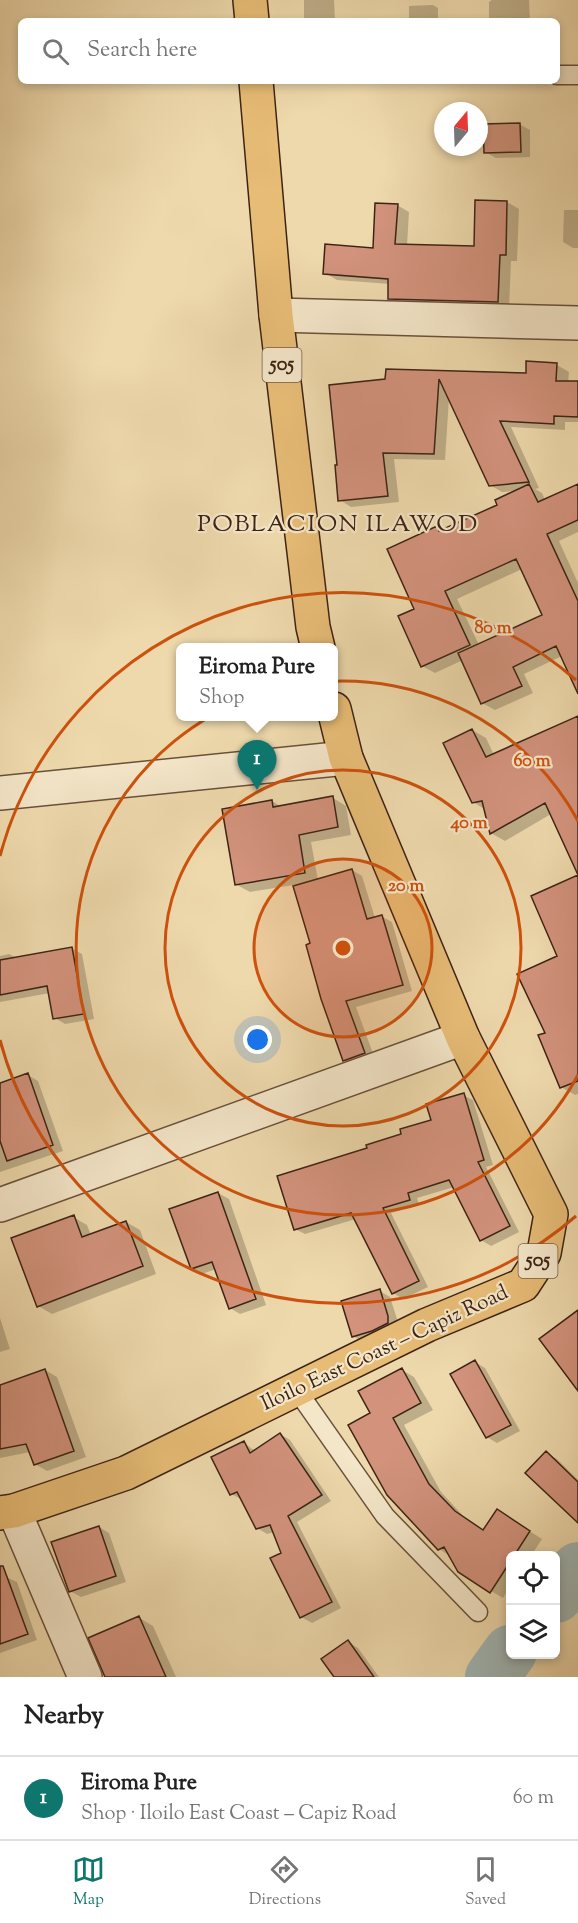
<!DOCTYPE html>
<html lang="en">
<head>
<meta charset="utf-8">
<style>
  :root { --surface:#fff; --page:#f2f2f2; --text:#222; --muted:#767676; --line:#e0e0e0; --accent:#0f766e }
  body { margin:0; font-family:"Sorts Mill Goudy",serif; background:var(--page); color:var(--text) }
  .controls { position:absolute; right:18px; bottom:18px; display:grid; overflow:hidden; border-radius:9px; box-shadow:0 3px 9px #0003 }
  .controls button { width:54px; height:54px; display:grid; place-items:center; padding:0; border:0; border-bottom:2px solid var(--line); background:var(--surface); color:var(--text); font:30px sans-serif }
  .compass { position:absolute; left:434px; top:102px; width:54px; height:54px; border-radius:50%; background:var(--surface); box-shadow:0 3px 9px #0003; rotate:19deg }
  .you { position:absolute; left:258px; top:1040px; width:21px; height:21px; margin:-15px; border:4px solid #fff; border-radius:50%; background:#1a73e8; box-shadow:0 0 0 9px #1a73e833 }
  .badge { display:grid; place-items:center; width:39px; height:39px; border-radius:50%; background:var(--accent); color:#fff; font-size:20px; font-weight:700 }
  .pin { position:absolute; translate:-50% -50px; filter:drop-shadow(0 2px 3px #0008) }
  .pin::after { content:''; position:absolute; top:32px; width:21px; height:18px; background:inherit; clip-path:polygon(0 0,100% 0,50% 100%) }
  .popup { position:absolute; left:176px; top:643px; width:162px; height:78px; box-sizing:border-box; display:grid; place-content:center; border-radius:9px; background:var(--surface); filter:drop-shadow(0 2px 4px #0005); font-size:20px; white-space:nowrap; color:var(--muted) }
  .popup b { font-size:22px; color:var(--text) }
  .popup::after { content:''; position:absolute; left:50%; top:100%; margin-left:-12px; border:12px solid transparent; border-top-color:var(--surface) }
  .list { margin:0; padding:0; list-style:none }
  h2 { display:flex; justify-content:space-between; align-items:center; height:78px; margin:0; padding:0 24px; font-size:26px }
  h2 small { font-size:20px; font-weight:400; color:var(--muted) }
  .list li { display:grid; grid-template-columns:39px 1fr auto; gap:18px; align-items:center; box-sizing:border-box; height:84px; padding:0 24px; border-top:2px solid var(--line) }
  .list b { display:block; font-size:22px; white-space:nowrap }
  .list p { margin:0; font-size:20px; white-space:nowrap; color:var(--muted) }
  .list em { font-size:20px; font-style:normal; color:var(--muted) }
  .icon { flex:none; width:33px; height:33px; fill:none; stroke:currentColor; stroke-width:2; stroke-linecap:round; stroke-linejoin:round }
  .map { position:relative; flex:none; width:578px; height:1677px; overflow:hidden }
  .search { position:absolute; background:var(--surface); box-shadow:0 3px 9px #0003; left:18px; right:18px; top:18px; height:66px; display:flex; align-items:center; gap:15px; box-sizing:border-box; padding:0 21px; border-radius:9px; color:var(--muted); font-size:22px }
  .sheet { height:162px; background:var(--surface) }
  nav { display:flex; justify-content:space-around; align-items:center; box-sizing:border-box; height:84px; border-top:2px solid var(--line); background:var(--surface); font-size:16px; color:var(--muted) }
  nav a { display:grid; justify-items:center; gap:3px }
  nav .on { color:var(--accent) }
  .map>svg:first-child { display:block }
  .shadow { fill:#0003; fill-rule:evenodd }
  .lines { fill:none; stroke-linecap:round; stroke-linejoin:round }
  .river { stroke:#a0b7b6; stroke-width:54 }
  .building { fill:#d2927c; stroke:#3d2314; stroke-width:1.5 }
  .service-casing { stroke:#69503a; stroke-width:21 }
  .minor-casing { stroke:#69503a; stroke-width:36 }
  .tertiary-casing { stroke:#69503a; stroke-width:36 }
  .primary-casing { stroke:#3d2314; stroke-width:36 }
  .service { stroke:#f4e6c9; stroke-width:18 }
  .minor { stroke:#f4e6c9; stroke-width:33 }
  .tertiary { stroke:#f4e6c9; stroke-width:33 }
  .primary { stroke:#e7bc76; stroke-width:33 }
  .ring { fill:none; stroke:#ce510d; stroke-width:3 }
  .labels { text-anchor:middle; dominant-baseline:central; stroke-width:4.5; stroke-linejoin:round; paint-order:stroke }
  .shield { fill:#f4e6c9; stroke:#745e4a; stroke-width:1.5 }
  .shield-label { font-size:20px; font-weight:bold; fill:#3d2314 }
  .street-label { font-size:21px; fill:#3d2314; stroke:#f4e6c9 }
  .quarter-label { font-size:24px; letter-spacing:1.5px; fill:#3d2314; stroke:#f4e6c9 }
  .centre { fill:#ce510d; stroke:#f4e6c9; stroke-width:3 }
  .ring-label { font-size:18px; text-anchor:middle; font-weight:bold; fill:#ce510d; stroke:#f4e6c9; stroke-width:4.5; stroke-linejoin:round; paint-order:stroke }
</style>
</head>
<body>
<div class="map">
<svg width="578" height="1677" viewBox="0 0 578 1677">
  <rect width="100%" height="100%" fill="#eed9ac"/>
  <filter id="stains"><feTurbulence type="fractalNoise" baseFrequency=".00333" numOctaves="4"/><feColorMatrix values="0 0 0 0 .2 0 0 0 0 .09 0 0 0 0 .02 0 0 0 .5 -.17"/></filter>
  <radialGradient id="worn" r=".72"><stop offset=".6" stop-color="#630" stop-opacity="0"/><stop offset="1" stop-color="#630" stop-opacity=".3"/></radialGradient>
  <path class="shadow" d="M304,0H334L335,21H304Z
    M492,0H529L530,21H489V2Z
    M433,5L438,8V21H409V6Z
    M519,124L530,130V157L496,158L485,152Z
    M477,201L507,202L519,209L517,261H511L509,308L401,305L389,298L390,284L337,280L325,273L374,250L397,205L409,212L407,246L475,248Z
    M564,210H578V248H573L563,242Z
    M528,363L557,365L569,372L568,383H578V422H565V430L511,427L539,488L535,489L542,493L545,500L578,485V532L559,541L578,583V690L562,656L524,674L533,693L495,710L482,703L463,660L435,673L422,666L416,610L437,528L443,531L499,506L517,491L502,492L490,485L449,398L445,460L394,459L399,502L351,507L340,500L387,380L527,375ZM522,569L544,616L479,645L457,599Z
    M578,725V872L551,814L505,841L491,833L486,810L473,802L472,730L486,738L494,755Z
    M333,798L346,806L351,835L311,842L318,880L352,870L362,876L375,918L381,916L392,922L412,991L356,1007L375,1059L354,1066L344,1060L294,885L250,892L237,885L272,801L282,807Z
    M578,876V1094L575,1095L561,1087L547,1033L558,956Z
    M71,948L82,954L94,1019L65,1024L55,1018L50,993L0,1002V956L9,954L17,958Z
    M28,1075L38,1081L63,1151L0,1172V1085Z
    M463,1095L473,1100L493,1165L486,1167L519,1232L491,1246L481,1240L454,1187L417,1198L419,1205L391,1213L428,1287L403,1299L393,1293L356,1219L305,1234L295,1229L369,1149L433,1121Z
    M218,1193L229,1199L266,1305L240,1314L230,1308L216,1269L202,1274L192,1268Z
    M73,1217L87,1225L91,1235L126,1222L140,1230L156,1274L52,1314L38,1306Z
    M380,1291L390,1297L400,1328L363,1342L353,1336Z
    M0,1318L10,1349L0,1352Z
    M475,1362L485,1368L520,1431L497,1443L487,1437Z
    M45,1370L57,1377L86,1457L47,1471L35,1464L30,1452L0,1458V1403Z
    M402,1370L414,1377L433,1410L404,1425L441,1492L467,1520L484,1532L509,1518L542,1539L531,1556H510V1586L503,1598L491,1591L450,1556L439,1549L372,1413Z
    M280,1434L290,1440L331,1501L297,1522L341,1608L312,1623L301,1617L283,1554L275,1532L267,1534L257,1528L243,1500L231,1494L244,1443L255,1451Z
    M546,1453L557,1459L578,1480V1519Z
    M99,1527L109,1533L126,1582L81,1597L70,1591Z
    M6,1577L17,1582L37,1640L0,1653V1579Z
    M138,1617L153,1626L176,1677H107Z
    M348,1642L358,1648L379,1677H336Z"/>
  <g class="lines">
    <path class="river" d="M556,1596L578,1569
      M492,1677L510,1652"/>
  </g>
  <path class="building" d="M520,123L521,152L484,153L483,124Z
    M475,200L507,201L506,255H500L498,302L388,299V279L323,274L325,244L373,248L375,203L398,204L395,244L474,246Z
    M526,361L557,363L556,381H578V417L554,416V424L500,421L529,482L489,486L439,379L434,454L383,453L388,496L338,501L335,465H337L329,385L385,379L386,369L526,373Z
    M529,484L538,502L578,484V520L547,534L578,601V694L556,646L513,667L522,686L481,704L458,653L542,615L516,559L445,591L470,645L421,667L398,616L414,609L387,549L437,526L439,531L497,505L495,500Z
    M578,716V1081L560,1088L538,1035L545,1033L517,974L557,956L531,896L578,875L545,803L490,834L482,801L472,803L443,743L472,729L486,757Z
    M333,796L338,827L299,835L305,873L235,885L222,809L272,800L273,807Z
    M352,869L367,919L382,915L403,985L346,1001L365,1053L343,1061L321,999L306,945L310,943L293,886Z
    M72,947L84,1014L53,1019L47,986L0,995V960Z
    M28,1073L53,1145L7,1161L0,1141V1083Z
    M464,1093L484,1160L478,1162L510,1226L480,1241L449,1180L408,1193L410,1200L383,1208L419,1281L392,1294L351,1213L294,1230L277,1176L367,1148L366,1145L401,1134L400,1129L431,1120L426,1104Z
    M218,1192L256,1299L229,1309L212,1262L191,1269L169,1209Z
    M74,1215L82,1237L126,1221L143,1266L37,1307L11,1238Z
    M380,1289L388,1316V1323L372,1331L352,1337L341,1301Z
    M578,1310V1391L539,1339Z
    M475,1360L511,1425L486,1438L450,1374Z
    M402,1368L421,1403L393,1418L429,1484L455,1511L483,1530L497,1509L530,1531L514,1556H510V1562L490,1593L458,1572L444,1547L438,1550L387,1495L348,1425L370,1413L358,1391Z
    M45,1369L74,1451L34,1465L26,1444L0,1449V1385Z
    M280,1433L322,1495L288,1516L332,1602L300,1618L270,1558L281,1553L270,1525L256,1529L237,1492L230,1495L211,1457L244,1441L250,1453Z
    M546,1451L578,1482V1523L525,1473Z
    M99,1526L116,1576L69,1592L51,1542Z
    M0,1566H3L28,1634L0,1644Z
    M139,1616L166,1677H105L88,1638Z
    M348,1640L374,1677H334L321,1659Z"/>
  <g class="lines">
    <g class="service-casing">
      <path id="service" d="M557,75H578
        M296,1389L385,1516L478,1612"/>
    </g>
    <g class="minor-casing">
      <path id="minor" d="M276,315L578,323
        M0,1205L463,1038
        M14,1511L85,1677"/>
    </g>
    <g class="tertiary-casing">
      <path id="tertiary" d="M0,793L346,758"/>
    </g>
    <g class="primary-casing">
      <path id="primary" d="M250,0L252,21
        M256,81L276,315L313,627L318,648
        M0,1513L14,1511L126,1473L427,1325L523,1285L544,1253L551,1214L463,1038L346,758L334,709"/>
    </g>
    <use href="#service" class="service"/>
    <use href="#minor" class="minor"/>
    <use href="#tertiary" class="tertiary"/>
    <use href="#primary" class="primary"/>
  </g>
  <circle cx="343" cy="948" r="89" fill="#ce510d" fill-opacity=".12"/>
  <g class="ring">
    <circle cx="343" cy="948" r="89"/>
    <circle cx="343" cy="948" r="178"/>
    <path d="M578 1075A267 267 0 1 1 578 821"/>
    <path d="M576 1216A355 355 0 0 1 0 1040M0 856A355 355 0 0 1 576 680"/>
  </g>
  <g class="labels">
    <g class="shield">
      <rect x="262.5" y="348" width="39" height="34" rx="4.5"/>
      <rect x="518.5" y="1244" width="39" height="34" rx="4.5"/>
    </g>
    <g class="shield-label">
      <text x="282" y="365">505</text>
      <text x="538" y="1261">505</text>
    </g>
    <g class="street-label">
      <text transform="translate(385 1349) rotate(-25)">Iloilo East Coast – Capiz Road</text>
    </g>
    <g class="quarter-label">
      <text x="338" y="525">POBLACION ILAWOD</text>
    </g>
  </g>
  <circle cx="343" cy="948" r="9" class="centre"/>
  <g class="ring-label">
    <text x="493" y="633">80 m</text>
    <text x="532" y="766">60 m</text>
    <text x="469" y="828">40 m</text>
    <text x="406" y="891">20 m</text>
  </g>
  <rect width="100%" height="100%" filter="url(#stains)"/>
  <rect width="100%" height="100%" fill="url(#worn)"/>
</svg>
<div class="controls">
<button><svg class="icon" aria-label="locate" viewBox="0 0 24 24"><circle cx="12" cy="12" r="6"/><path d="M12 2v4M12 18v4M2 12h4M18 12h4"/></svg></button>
<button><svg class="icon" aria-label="layers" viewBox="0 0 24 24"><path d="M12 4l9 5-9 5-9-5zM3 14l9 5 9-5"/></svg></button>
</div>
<svg class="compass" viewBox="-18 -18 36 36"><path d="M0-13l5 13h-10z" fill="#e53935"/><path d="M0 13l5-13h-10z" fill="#767676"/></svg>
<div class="you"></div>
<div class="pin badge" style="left:257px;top:790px">1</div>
<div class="popup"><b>Eiroma Pure</b>Shop</div>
<div class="search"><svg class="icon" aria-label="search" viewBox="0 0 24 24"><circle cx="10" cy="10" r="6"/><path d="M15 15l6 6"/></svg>Search here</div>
</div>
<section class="sheet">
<h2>Nearby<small></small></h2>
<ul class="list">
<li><span class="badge">1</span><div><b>Eiroma Pure</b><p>Shop · Iloilo East Coast – Capiz Road</p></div><em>60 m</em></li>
</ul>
</section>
<nav>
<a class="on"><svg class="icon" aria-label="map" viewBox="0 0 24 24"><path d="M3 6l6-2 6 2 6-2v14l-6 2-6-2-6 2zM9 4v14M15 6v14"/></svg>Map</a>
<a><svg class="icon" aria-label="directions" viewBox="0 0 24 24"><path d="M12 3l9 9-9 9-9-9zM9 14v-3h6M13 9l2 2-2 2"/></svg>Directions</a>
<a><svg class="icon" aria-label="saved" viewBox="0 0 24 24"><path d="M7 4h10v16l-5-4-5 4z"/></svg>Saved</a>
</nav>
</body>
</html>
